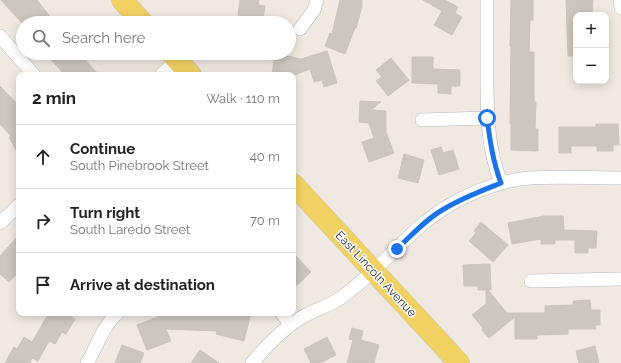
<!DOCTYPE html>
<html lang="en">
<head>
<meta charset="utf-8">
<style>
  :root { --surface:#fff; --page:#f6f6f6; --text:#222; --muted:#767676; --line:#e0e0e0 }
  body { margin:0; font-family:Raleway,sans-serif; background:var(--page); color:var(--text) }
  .controls { position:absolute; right:12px; top:12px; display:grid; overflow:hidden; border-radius:8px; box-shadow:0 2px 10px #0003 }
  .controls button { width:36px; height:36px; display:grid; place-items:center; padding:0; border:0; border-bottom:1px solid var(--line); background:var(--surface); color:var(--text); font:20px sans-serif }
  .stop { position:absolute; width:12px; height:12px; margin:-9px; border:3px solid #1a73e8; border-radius:50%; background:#fff }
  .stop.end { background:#1a73e8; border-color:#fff; box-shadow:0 1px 4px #0008 }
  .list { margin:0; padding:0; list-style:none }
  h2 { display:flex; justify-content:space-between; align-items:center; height:52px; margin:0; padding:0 16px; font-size:17px }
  h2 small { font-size:13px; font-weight:400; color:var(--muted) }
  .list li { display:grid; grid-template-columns:26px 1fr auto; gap:12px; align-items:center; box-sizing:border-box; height:64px; padding:0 16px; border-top:1px solid var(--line) }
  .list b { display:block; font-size:15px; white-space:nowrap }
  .list p { margin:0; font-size:13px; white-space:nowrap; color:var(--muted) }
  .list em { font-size:13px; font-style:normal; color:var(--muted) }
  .icon { flex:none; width:22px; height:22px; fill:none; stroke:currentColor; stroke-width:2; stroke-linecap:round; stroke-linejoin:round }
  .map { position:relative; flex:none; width:621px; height:363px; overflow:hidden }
  .search { position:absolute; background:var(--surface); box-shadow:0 2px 10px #0003; left:16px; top:16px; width:280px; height:44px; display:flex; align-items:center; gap:10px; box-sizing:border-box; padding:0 14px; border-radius:22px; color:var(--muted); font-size:15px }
  .panel { position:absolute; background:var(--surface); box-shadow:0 2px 10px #0003; left:16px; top:72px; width:280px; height:244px; border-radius:8px }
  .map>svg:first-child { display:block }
  .building { fill:#cbc7bf; stroke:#cbc5ba }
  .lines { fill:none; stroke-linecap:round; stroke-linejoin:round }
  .street-casing { stroke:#b4b7c1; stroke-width:14 }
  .primary-casing { stroke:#c9c9c9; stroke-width:22 }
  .street { stroke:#fff; stroke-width:13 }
  .primary { stroke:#f2d163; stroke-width:21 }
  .route { stroke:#1a73e8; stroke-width:5 }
  .labels { text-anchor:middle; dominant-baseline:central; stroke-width:3; stroke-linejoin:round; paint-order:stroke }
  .street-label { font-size:12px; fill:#2e2e2e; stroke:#fff }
</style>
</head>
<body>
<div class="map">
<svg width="621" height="363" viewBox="0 0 621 363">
  <rect width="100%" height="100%" fill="#efe9e1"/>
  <path class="building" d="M1,0H37L55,23H22Z
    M240,0H259L258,5L265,6L263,19L238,15Z
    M340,0H362V7L356,28H355L345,54L325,46L330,33L332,34Z
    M423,0H445L458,7L455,13L462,17L452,35L434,25L442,11Z
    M511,0H533V20H530L529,52H534V102H536L535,129H538V151L511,150V124H510L511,46H510Z
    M566,0H593L592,15H576V56H568Z
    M327,51L337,83L324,87L322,80L314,82L310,69L295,75H272L275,53L301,59Z
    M45,53H79L99,75H65Z
    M412,57H433V69L460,70V86H451V94L438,93V84L412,83Z
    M391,58L409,80L388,96L376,81L382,77L376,70Z
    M0,86L19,106V155L9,137L11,136L0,124Z
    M360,101L381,102L371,110L386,111V132L394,153L369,162L362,142L374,138L369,123L359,122Z
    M596,124H618L619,145H613V151H597V146H571V153H559V127H596Z
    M441,147L443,153L453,150L459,169L439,175L431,150Z
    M404,154L424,160L418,183L398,178Z
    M544,216H563L564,230L597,231L596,248H588V253H575V240H555V244H541V239L512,244L508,223Z
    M481,222L508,245L493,262L469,241L476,233L474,231Z
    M19,235V272L9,282L0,274V256Z
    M293,253L311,272L293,289Z
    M490,264L491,290H488L507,313H545V306L573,305V301L590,300L591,310H600V325H595L596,329H568V334L537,335V339H515V317L489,338L482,330L483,328L472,315L486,304V290H478V286H464L463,265Z
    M49,313H66L75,319L66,334L62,332L55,344L49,341L38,361L32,358L30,363H5L14,347L17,349L24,337L32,342Z
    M168,313H251L244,341L216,334L217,331L166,329L171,341L147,350L137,325Z
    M352,328L363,331L361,340L379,345L374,363H347L353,340L349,339Z
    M327,337L336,355L320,363H311L304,349Z
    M122,345L144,353L140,363H115Z
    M595,346L599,363H579L576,351Z
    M200,350L219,363H191Z"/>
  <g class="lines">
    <g class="street-casing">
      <path id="street" d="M487,0C487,25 487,49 487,74C487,112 487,147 501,183
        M620,0L621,8
        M300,29L314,10L317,0
        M0,36L34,75
        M161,75L177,60
        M422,120L487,118
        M0,223L19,205
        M531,281L621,279
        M282,313L290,325
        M87,363C97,347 103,325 118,313
        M252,363C267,345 285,326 306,315C315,310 325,307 334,302C340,299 346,294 351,290C378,269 399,244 425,222C454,199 493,181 530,178C560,176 591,178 621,178"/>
    </g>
    <g class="primary-casing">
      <path id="primary" d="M122,0L143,23
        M171,53L191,75
        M293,184L459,363"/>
    </g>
    <use href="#street" class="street"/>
    <use href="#primary" class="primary"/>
  </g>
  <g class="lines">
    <path class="route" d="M397,249C412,235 426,219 444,209C462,198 481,191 501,183C493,162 490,141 487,118"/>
  </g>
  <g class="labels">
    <g class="street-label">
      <text transform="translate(376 274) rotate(47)">East Lincoln Avenue</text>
    </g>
  </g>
</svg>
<div class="controls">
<button>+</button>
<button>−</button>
</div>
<div class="stop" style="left:487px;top:118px"></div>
<div class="stop end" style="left:397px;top:249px"></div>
<div class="search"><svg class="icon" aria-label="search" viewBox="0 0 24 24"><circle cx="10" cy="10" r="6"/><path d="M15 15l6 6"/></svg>Search here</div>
<section class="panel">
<h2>2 min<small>Walk · 110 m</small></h2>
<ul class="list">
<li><svg class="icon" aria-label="ahead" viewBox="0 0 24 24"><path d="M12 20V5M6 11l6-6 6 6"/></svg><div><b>Continue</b><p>South Pinebrook Street</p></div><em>40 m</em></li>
<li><svg class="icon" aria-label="right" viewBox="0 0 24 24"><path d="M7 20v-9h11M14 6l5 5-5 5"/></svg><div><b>Turn right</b><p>South Laredo Street</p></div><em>70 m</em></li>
<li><svg class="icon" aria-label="arrive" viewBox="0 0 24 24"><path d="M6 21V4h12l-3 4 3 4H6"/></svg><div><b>Arrive at destination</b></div></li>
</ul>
</section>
</div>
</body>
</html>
